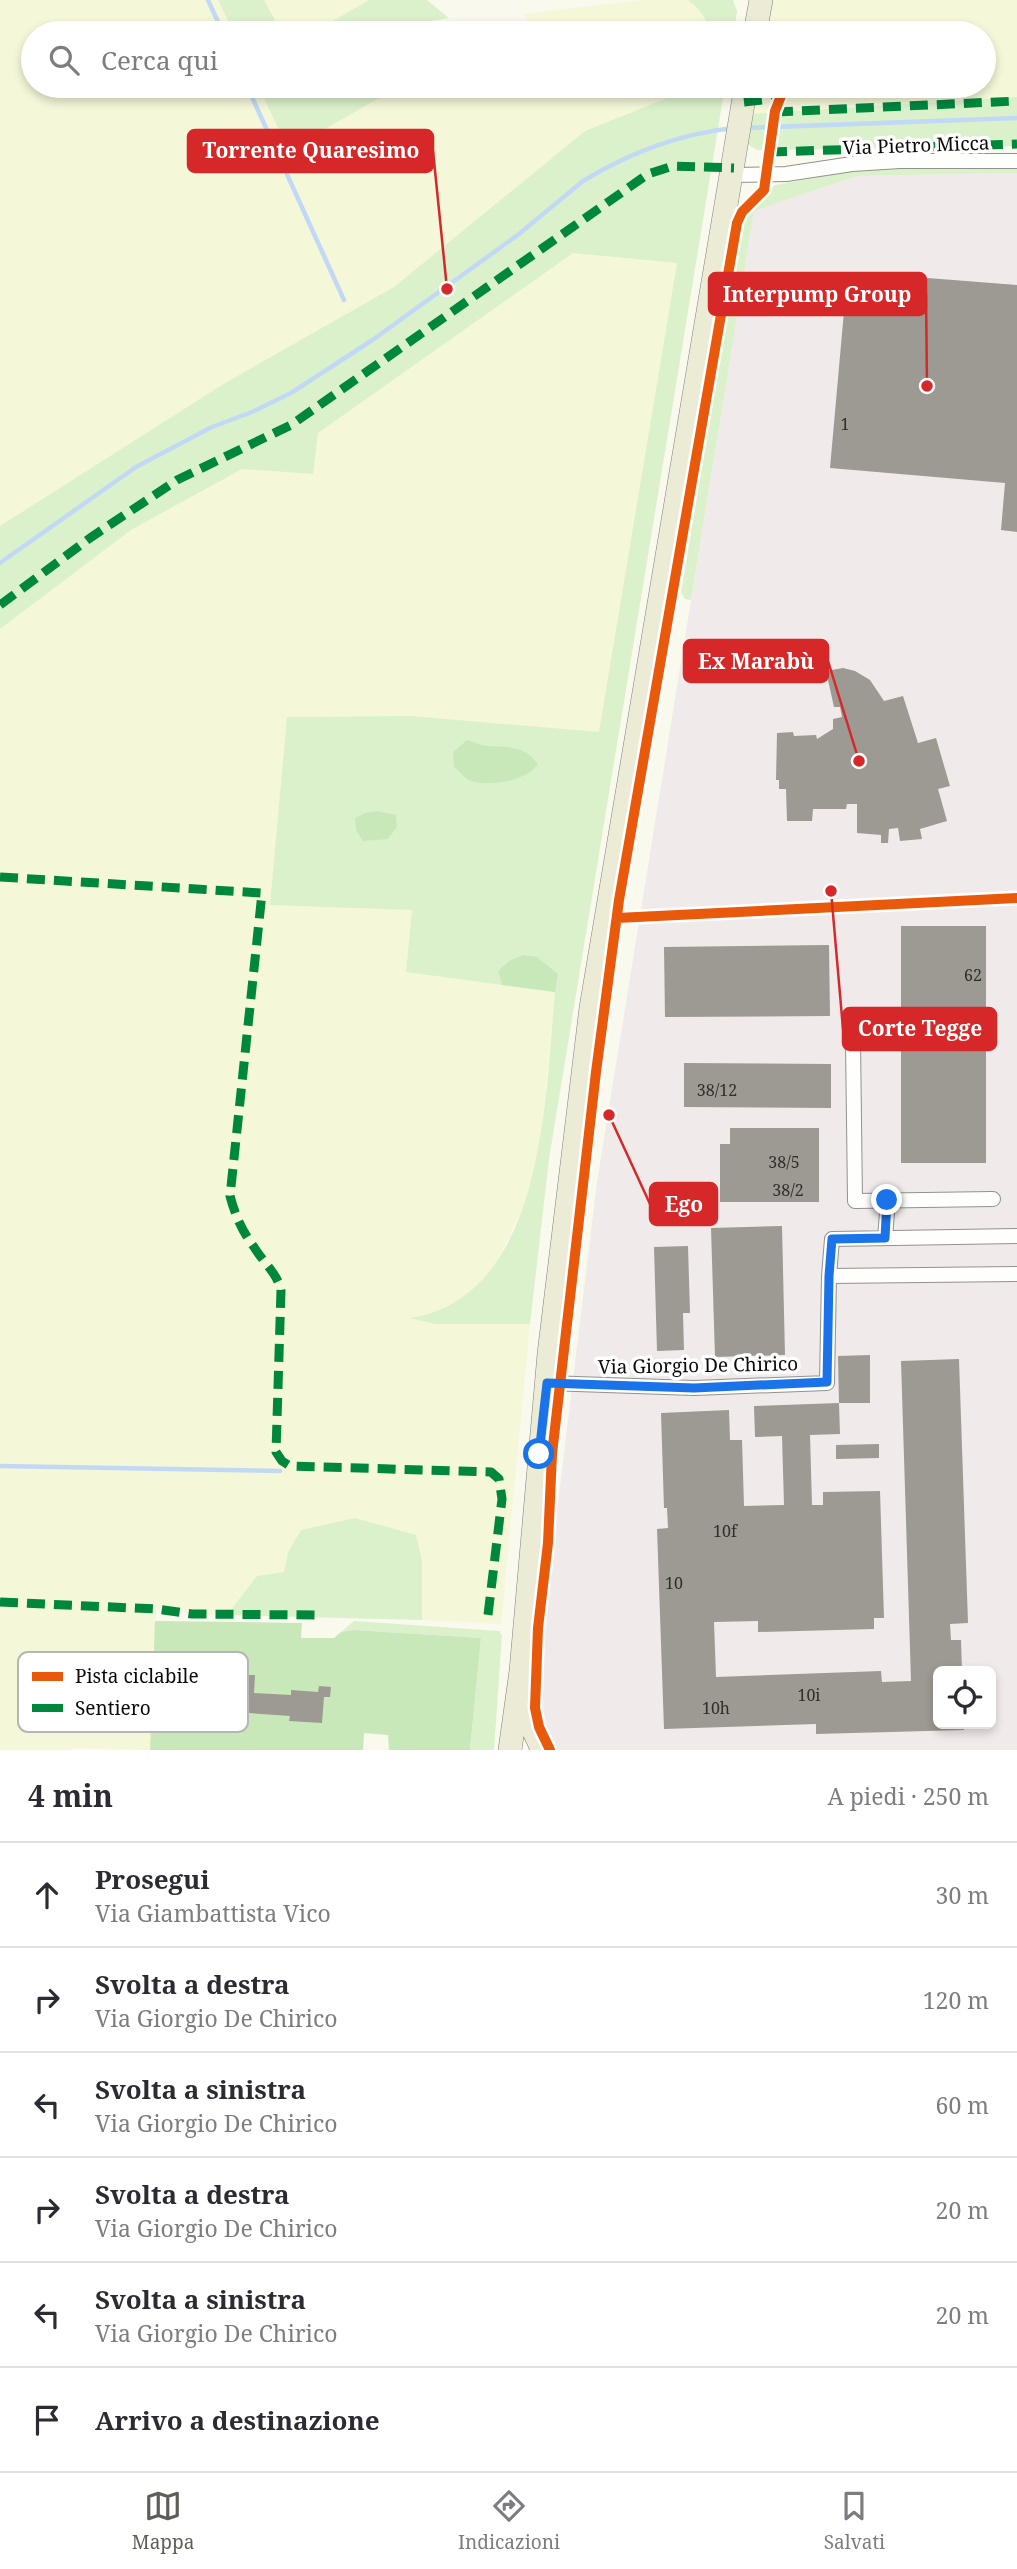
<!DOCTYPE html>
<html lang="it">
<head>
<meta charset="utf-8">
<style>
  :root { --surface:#fff; --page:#f7f7f7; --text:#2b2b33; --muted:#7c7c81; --line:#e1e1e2; --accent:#5e5e59 }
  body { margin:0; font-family:"Noto Serif",serif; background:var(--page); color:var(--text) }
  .controls { position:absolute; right:21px; bottom:21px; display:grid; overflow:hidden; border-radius:10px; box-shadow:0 4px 10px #0003 }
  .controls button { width:63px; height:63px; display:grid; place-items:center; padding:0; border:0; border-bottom:2px solid var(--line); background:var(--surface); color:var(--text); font:35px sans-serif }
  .stop { position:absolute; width:21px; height:21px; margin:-16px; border:5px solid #1a73e8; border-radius:50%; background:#fff }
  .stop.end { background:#1a73e8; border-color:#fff; box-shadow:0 2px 7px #0008 }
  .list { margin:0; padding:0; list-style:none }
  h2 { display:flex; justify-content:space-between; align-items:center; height:91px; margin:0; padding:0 28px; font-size:30px }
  h2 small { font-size:23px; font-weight:400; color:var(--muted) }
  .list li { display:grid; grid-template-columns:46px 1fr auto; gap:21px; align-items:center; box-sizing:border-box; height:105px; padding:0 28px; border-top:2px solid var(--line) }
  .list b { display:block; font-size:26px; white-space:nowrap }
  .list p { margin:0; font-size:23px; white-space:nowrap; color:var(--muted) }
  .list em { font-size:23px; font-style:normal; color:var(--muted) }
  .icon { flex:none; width:38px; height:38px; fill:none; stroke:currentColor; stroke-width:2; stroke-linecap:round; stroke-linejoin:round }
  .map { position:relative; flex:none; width:1017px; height:1750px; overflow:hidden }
  .search { position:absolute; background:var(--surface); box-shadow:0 4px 10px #0003; left:21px; right:21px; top:21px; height:77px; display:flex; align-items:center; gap:18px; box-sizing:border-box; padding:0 24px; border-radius:38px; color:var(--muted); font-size:26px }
  .sheet { height:721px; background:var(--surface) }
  nav { display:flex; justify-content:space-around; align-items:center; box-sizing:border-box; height:98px; border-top:2px solid var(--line); background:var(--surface); font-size:19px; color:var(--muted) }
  nav a { display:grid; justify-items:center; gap:4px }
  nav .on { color:var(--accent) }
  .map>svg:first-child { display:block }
  .industrial { fill:#f1eaeb; fill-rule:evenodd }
  .farmland { fill:#f4f7d8 }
  .green { fill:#dbf1cb }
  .forest { fill:#c9e8b9 }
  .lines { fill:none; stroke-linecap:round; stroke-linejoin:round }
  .stream { stroke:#c1d9f5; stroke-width:4.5 }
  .building { fill:#9c9a93 }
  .minor-casing { stroke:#92928c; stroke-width:16 }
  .primary-casing { stroke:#7f7f7a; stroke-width:24 }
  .minor { stroke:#fefefc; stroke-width:14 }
  .primary { stroke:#ebebd6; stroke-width:23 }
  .quiet { stroke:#00873e; stroke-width:9; stroke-dasharray:18 9; stroke-linecap:butt }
  .cycleway-casing { stroke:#fff; stroke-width:15 }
  .cycleway { stroke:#e8590c; stroke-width:10 }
  .route { stroke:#1a73e8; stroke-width:9 }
  .labels { text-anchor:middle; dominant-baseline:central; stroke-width:7; stroke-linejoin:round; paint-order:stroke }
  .number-label { font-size:16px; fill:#2e2e2c }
  .street-label { font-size:19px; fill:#0a0a0a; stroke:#fff }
  .key { fill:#fff; stroke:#b6b6b6; stroke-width:2 }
  .key-label { font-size:19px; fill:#0a0a0a }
  .leader { fill:none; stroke:#d62828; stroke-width:2.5 }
  .callout-dot { fill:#d62828; stroke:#fff; stroke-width:2.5 }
  .callout { fill:#d62828; stroke:#d62828; stroke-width:2.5 }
  .callout-label { font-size:21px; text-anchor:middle; font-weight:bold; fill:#fff }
</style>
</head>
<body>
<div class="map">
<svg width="1017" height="1750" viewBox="0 0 1017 1750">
  <rect width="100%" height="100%" fill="#f9f9ed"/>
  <path class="industrial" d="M1017,173V1750H528L597,1182L754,210L857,176ZM938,1671H991V1724H938Z"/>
  <path class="farmland" d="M0,0H218L234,33H33V86H258L282,136L318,132L400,86H691L672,96L585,131L394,287L225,383L0,526Z
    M264,0H369L312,33H282Z
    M642,0H688L696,5L709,26V33H532L524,14Z
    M769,0H1017V97L750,114L755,86H984V33H763Z
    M573,253L677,263L599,733L411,716L287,717L412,910L406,972L555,992L540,1150L522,1209L495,1266L467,1296L428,1315L412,1318L435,1324H530L501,1624L422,1620V1561L355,1518L301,1530L288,1552L285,1572L257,1576L227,1615L192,1614L156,1609L150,1750L73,1748V1750H0V629L131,530L242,469L313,474L318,433Z"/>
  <path class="green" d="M218,0H264L282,33H234Z
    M369,0H427L449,18L431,21L436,33H312Z
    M688,0H733L737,11L734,33H709C709,20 698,7 688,0Z
    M258,86H400L318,133L282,136Z
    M691,86H725L549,1159L530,1324H435L410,1318C545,1297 545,1097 555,992L406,972L412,910L270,905L287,717L411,716L599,732L677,263L573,253L318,433L313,474L242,469L131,530L0,629V526L225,383L394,287L585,131L672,96Z
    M1017,97V146L757,150L746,143L750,114Z
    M878,166H1017V173L857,176L754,211L691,600L685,599L681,593L744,214L753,203L775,185Z
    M355,1518L416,1535L422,1561V1620L227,1615L257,1576L284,1572L288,1552L301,1530Z
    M354,1621L499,1631L502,1635L494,1750H470L481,1638L354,1630L341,1632Z"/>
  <path class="forest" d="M467,740C474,742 482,746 489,746C507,747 528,746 538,765C524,781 492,787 471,781C465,779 459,771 454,767L453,752Z
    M377,811L396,815L397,827L388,839L363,841L356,830L355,818L365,813Z
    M523,955L537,957L558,974L555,992L502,985L498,971L509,961Z
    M155,1621L302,1623L301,1638H334L341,1632L354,1630L481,1638L470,1750H389L388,1735L364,1733L363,1750H150Z"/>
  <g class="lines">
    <path class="stream" d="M208,0L223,33
      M247,86L344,300
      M745,128L1017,118
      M0,563L136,467L212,427L252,412L291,393L374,339L519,234L583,181C629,153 679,134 733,128
      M0,1466L280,1471"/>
  </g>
  <path class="building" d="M902,276L1017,285V532L1001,530L1005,483L830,468L845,300L900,305Z
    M843,668L855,671L870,680L884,701L903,696L918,743L936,738L950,786L938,789L947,821L920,829L922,839L900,841L898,828L889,829L888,843H881V835L857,833V804H847L846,809H813L812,821H787L786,789H779V780H776L777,733L793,732L794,736L816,735L817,739L833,729V719L842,717L840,707H834L826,671Z
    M901,926H986V1163H901Z
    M829,945L830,1016L665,1017L664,947Z
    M684,1063L831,1064V1108L684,1107Z
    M730,1128H819V1202H720V1144H730Z
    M782,1226L785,1355L715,1357L711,1228Z
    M688,1246L690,1313H683L684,1350L657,1351L654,1247Z
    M870,1355V1403H839L838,1356Z
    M959,1359L968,1623L950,1624L951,1640H961L962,1671H938V1724H964V1730L816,1734V1724L664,1729L657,1529L668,1528L667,1508H664L661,1413L729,1410L730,1440H742L744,1506L784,1505L782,1436L755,1437L754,1406L839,1403L840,1434L810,1435L812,1505H823V1492L880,1491L884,1618H874V1629L758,1632V1621L714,1622L716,1677L881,1671L882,1682L911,1681L901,1361Z
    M879,1444V1458L836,1459V1445Z
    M213,1667L248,1669L247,1675H255L254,1693L291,1695V1690L318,1692L319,1686L331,1687L330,1697H324L322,1723L289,1721L290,1716L220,1711L221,1695L216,1694L217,1682H212Z"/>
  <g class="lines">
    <g class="minor-casing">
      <path id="minor" d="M733,175L786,174L852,164L900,161H1017
        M853,1040L855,1201L993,1199
        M885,1238L888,1200
        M829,1276L832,1239L1017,1236
        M547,1383L694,1388L827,1383L829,1276L1017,1274"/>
    </g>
    <g class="primary-casing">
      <path id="primary" d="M755,33L761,0
        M524,1691C526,1712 533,1732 543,1750
        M510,1750L521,1671L549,1354L591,1008L746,86"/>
    </g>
    <use href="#minor" class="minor"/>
    <use href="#primary" class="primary"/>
    <path class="quiet" d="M744,102L762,100L783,91
      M775,112L1017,101
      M769,152L1017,144
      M0,605L90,538L177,480L291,425L648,174L673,166L734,168
      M0,877L262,893L230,1196C235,1215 242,1231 254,1247C263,1262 277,1273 281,1290L276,1452L282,1461L290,1466L491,1472L499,1479L502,1499L487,1623
      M0,1602L156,1609L192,1614L315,1615"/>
    <g class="cycleway-casing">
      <path id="cycleway" d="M617,918L1017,898
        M550,1750L539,1727L535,1708L538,1628L548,1543L552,1454L596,1072L619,900L737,223L742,212L764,190L775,111L783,91V86"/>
    </g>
    <use href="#cycleway" class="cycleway"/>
  </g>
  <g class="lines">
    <path class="route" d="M539,1454L547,1383L694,1388L827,1382L829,1276L832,1239L885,1238L887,1200"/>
  </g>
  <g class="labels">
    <g class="number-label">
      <text x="845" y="424">1</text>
      <text x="973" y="975">62</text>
      <text x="717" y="1090">38/12</text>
      <text x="784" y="1162">38/5</text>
      <text x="788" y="1190">38/2</text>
      <text x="725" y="1531">10f</text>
      <text x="674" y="1583">10</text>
      <text x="809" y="1695">10i</text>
      <text x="716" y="1708">10h</text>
    </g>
    <g class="street-label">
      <text transform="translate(916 145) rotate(-2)">Via Pietro Micca</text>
      <text transform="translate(698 1365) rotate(-1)">Via Giorgio De Chirico</text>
    </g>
  </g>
  <rect x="18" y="1652" width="230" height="80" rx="10" class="key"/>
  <rect x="32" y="1672" width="31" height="9" fill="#e8590c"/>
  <rect x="32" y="1704" width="31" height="8" fill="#00873e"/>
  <g class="key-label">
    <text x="75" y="1683">Pista ciclabile</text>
    <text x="75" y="1715">Sentiero</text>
  </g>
  <path class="leader" d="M447 289L433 151M927 386L926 294M859 761L828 661M831 891L843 1029M609 1115L650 1204"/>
  <g class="callout-dot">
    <circle cx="447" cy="289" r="7"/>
    <circle cx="927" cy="386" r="7"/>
    <circle cx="859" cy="761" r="7"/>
    <circle cx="831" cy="891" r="7"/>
    <circle cx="609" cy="1115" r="7"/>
  </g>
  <g class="callout">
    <rect x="188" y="130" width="245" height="42" rx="7"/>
    <rect x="709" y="273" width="217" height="42" rx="7"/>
    <rect x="684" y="640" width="144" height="42" rx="7"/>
    <rect x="843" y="1008" width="153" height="42" rx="7"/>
    <rect x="650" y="1183" width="67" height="42" rx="7"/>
  </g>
  <g class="callout-label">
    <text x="311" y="158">Torrente Quaresimo</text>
    <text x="817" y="302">Interpump Group</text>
    <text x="756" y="669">Ex Marabù</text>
    <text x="920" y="1036">Corte Tegge</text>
    <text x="684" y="1212">Ego</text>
  </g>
</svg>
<div class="controls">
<button><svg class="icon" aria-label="locate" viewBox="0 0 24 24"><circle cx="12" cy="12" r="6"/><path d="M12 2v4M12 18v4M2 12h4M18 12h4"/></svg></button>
</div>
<div class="stop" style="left:539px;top:1454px"></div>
<div class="stop end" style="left:887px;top:1200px"></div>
<div class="search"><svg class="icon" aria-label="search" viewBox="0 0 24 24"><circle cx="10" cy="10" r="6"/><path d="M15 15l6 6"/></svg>Cerca qui</div>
</div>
<section class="sheet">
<h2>4 min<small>A piedi · 250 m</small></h2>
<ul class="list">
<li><svg class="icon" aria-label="ahead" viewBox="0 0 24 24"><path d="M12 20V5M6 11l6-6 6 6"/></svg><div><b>Prosegui</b><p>Via Giambattista Vico</p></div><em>30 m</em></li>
<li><svg class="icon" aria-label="right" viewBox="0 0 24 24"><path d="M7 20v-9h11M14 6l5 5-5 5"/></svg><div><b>Svolta a destra</b><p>Via Giorgio De Chirico</p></div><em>120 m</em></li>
<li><svg class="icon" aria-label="left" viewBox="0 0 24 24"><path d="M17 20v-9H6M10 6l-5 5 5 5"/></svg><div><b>Svolta a sinistra</b><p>Via Giorgio De Chirico</p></div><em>60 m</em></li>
<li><svg class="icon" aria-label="right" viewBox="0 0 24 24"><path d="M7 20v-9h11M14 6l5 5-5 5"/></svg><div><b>Svolta a destra</b><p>Via Giorgio De Chirico</p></div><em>20 m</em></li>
<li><svg class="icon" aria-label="left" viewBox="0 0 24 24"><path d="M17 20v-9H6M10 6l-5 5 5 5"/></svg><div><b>Svolta a sinistra</b><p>Via Giorgio De Chirico</p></div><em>20 m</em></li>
<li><svg class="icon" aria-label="arrive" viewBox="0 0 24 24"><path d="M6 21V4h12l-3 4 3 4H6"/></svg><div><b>Arrivo a destinazione</b></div></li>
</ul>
</section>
<nav>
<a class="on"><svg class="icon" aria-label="map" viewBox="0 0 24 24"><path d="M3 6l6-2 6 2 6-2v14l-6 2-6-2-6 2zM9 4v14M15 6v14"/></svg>Mappa</a>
<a><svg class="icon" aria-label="directions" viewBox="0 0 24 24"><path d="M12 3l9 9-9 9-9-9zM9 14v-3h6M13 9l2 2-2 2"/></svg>Indicazioni</a>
<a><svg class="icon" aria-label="saved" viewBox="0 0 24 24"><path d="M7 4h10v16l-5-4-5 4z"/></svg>Salvati</a>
</nav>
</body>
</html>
